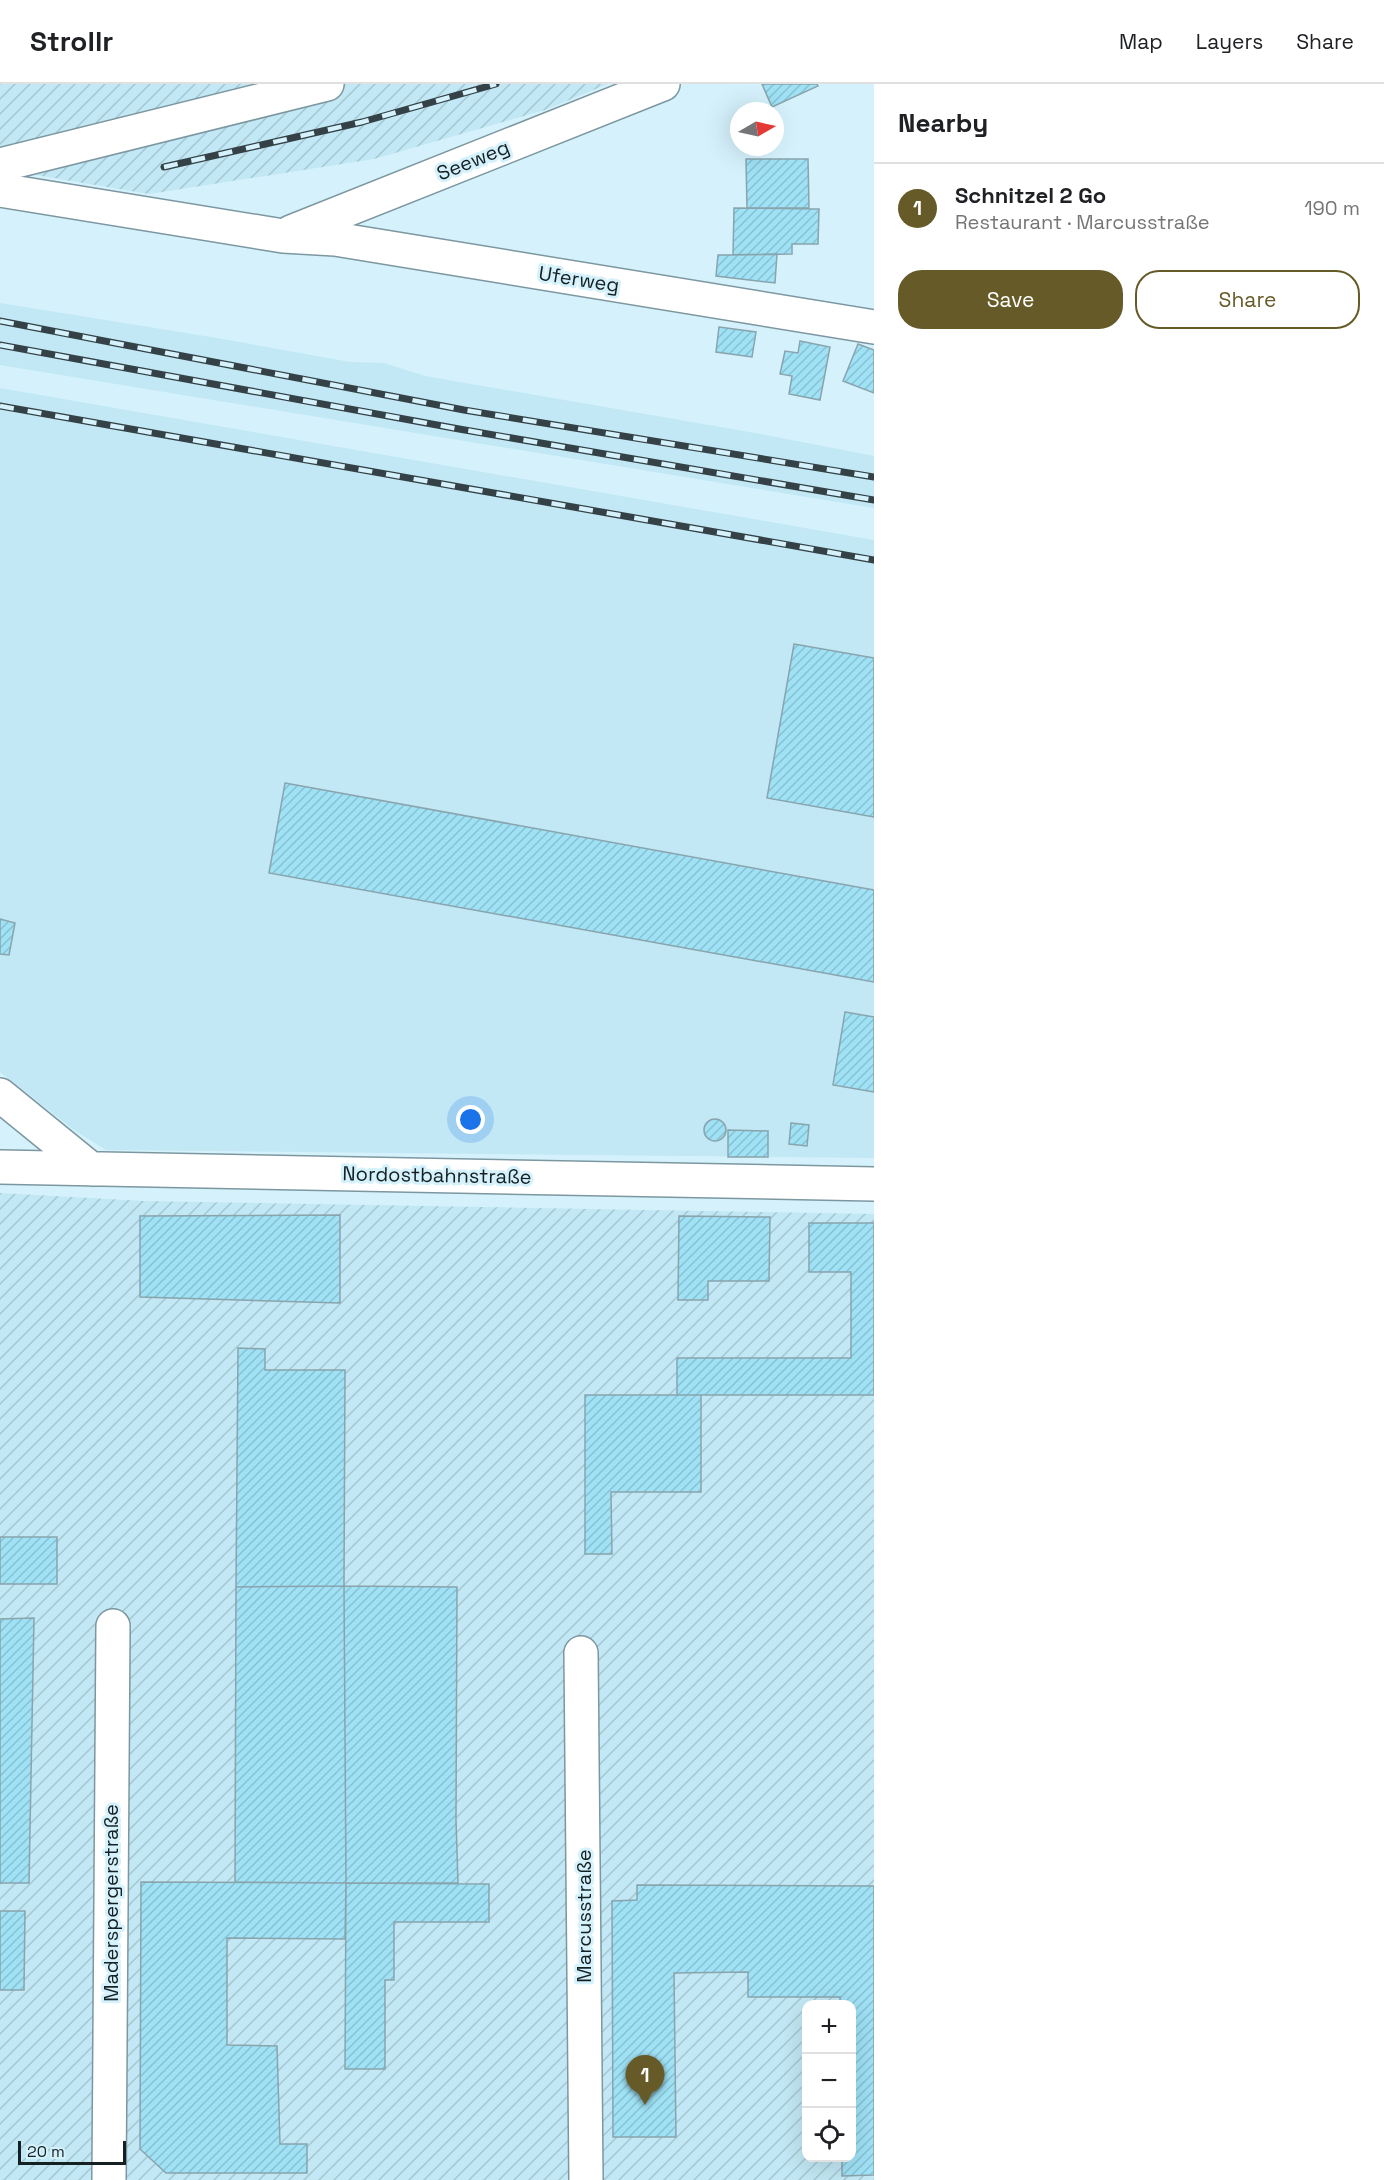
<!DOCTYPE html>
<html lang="en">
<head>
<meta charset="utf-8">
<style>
  :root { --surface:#fff; --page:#f6f6f6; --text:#202124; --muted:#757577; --line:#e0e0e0; --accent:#665b28 }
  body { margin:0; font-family:"Space Grotesk",sans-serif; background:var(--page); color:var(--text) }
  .controls { position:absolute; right:18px; bottom:18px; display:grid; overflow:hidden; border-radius:12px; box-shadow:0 6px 24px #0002 }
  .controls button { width:54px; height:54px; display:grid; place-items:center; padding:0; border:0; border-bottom:2px solid var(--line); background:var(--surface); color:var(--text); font:30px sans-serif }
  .compass { position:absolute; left:730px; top:18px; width:54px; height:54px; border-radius:50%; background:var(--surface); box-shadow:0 6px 24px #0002; rotate:81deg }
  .scale { position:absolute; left:18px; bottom:15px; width:108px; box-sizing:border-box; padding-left:6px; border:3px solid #152023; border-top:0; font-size:16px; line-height:21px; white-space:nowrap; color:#152023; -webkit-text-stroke:4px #d5f2fc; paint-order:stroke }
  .you { position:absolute; left:471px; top:1036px; width:21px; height:21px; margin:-15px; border:4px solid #fff; border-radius:50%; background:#1a73e8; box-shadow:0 0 0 9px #1a73e833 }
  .badge { display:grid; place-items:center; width:39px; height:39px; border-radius:50%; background:var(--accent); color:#fff; font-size:20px; font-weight:700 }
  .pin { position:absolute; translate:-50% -50px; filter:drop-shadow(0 2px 3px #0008) }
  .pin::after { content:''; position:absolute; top:32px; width:21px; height:18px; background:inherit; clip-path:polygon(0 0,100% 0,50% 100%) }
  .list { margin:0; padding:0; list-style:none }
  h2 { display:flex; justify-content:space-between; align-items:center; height:78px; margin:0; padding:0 24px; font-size:26px }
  h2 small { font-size:20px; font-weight:400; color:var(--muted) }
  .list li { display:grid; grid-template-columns:39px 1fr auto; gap:18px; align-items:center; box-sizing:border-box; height:90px; padding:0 24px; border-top:2px solid var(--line) }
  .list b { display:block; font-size:22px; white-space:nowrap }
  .list p { margin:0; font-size:20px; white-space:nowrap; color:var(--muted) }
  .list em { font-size:20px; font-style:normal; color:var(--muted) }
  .actions { display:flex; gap:12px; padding:18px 24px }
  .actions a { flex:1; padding:14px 0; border:2px solid var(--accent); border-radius:24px; text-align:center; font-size:21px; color:var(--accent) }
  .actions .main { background:var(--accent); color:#fff }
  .icon { flex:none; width:33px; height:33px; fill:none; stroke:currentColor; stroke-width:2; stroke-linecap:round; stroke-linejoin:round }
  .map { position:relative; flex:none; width:874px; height:2096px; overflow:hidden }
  header { display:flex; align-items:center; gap:36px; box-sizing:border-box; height:84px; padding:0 30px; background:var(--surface); border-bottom:2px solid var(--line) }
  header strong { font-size:28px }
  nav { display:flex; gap:33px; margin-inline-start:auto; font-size:21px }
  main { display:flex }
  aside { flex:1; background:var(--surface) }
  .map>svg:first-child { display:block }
  .built { fill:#c1e8f4 }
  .industrial { fill:url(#industrial-furrows); fill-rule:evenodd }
  .building { fill:url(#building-hatch); stroke:#89a4ad; stroke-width:1.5 }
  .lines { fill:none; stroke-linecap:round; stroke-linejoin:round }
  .minor-casing { stroke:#7c97a0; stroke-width:36 }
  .minor { stroke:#fff; stroke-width:33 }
  .rail-casing { stroke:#344146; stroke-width:7 }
  .rail { stroke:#d5f2fc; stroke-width:4.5; stroke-dasharray:14; stroke-linecap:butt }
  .labels { text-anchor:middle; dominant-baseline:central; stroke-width:6; stroke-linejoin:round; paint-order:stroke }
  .street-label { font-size:20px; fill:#152023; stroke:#d5f2fc }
</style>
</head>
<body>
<header>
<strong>Strollr</strong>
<nav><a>Map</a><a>Layers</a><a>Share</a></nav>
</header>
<main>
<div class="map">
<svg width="874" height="2096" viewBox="0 0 874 2096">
  <defs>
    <pattern id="industrial-furrows" width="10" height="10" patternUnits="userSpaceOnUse" patternTransform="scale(1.5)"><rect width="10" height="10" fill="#c1e8f4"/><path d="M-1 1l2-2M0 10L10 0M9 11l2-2" fill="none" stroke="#a5c7d1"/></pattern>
    <pattern id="building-hatch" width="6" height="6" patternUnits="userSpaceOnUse" patternTransform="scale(1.5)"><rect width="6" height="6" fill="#9fe1f5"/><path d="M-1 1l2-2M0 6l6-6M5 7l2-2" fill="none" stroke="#88c1d2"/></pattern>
  </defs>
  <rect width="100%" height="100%" fill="#d5f2fc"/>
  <path class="built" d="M0,219L217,254L350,278L384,279L425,292L761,350L874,372V424L0,281Z
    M0,304L874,456V1074L106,1066L74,1046L0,988Z"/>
  <path class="industrial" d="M0,0H608L545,26L374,75L149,110L0,85Z
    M0,1109L144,1117L874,1130V2096H0ZM806,1920H852V2074H806Z"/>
  <path class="building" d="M762,0H817L818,2L772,23Z
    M746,75H808L809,124H747Z
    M734,124L819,125L818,160H792V170L733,171Z
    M777,170L775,199L716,192L718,171Z
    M719,243L756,248L752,273L716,268Z
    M800,257L830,263L820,316L789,310L792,292L780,290L785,267L798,269Z
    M858,260L874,266V309L843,297Z
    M794,560L874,574V733L767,714Z
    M285,699L874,806V898L269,789Z
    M0,835L15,839L9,871L0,870Z
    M845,928L874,933V1008L833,1001Z
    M704 1046a11 11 0 1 1 22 0a11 11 0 1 1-22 0Z
    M791,1039L809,1041L807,1062L789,1060Z
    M728,1046L768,1047V1073H728Z
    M340,1131V1219L140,1213V1132Z
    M679,1132L770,1133L769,1197H708V1216H678Z
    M809,1139H874V1311H677V1274H851V1188H809Z
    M238,1264L265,1265V1286H345L344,1502L236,1503Z
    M585,1311H701V1408H611L612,1470H585Z
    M0,1453H57V1500H0Z
    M344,1502L457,1503L456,1736L458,1799H346Z
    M344,1502L346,1799L235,1798L236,1503Z
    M34,1534L29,1799H0V1535Z
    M141,1798L346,1799L345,1855L227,1854V1961L277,1962L280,2060H307V2089H166L140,2065Z
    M346,1799L489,1800V1838H394V1896H385V1985H345Z
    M637,1801L874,1802V2091L842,2092V2074H852V1920H840V1913H748V1888L674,1889L676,2053H613L612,1817L637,1816Z
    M0,1827H25L24,1906H0Z"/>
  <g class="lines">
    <g class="minor-casing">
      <path id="minor" d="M0,81L327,0
        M0,106L283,152L335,155L874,243
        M291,148L663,0
        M0,1011L91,1085
        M0,1083L874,1100
        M581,1569L586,2096
        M109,2096L113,1542"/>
    </g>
    <use href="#minor" class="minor"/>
    <g class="rail-casing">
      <path id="rail" d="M164,83L362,38L496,0
        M0,237L464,326L874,393
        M0,261L459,345L874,416
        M0,322L874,476"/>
    </g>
    <use href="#rail" class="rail"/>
  </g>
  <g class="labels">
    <g class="street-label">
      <text transform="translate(473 76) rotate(-22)">Seeweg</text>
      <text transform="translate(579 195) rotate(9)">Uferweg</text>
      <text transform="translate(437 1091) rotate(1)">Nordostbahnstraße</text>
      <text transform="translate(111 1819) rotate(-90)">Maderspergerstraße</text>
      <text transform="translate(584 1832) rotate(-90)">Marcusstraße</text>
    </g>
  </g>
</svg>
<div class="controls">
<button>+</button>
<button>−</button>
<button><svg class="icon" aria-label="locate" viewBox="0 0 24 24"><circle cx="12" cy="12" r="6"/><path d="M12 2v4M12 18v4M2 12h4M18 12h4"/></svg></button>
</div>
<svg class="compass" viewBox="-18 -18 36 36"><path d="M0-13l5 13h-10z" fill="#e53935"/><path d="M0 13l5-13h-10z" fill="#757577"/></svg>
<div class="scale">20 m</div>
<div class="you"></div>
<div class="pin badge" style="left:645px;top:2021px">1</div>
</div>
<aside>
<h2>Nearby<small></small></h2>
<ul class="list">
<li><span class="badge">1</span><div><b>Schnitzel 2 Go</b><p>Restaurant · Marcusstraße</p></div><em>190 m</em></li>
</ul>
<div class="actions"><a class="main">Save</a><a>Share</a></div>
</aside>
</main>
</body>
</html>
